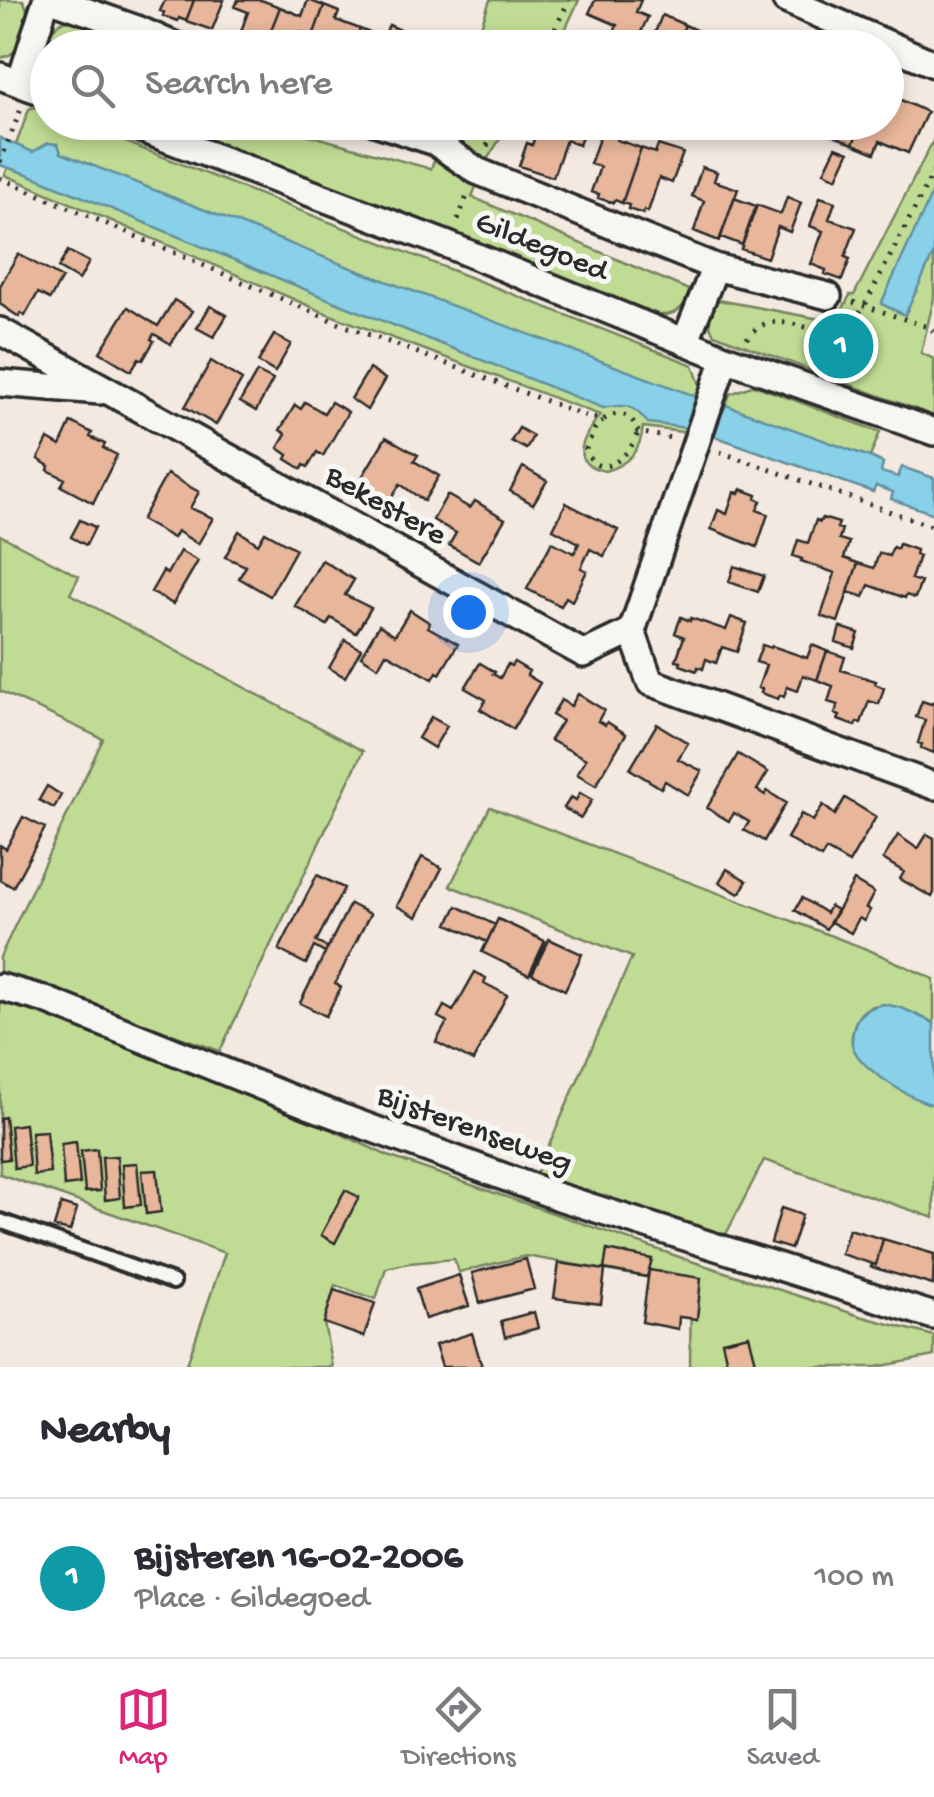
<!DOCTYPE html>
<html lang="en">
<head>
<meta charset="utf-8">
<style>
  :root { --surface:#fff; --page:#f2f2f3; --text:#2b2b33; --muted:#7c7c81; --line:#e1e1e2; --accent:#db2777 }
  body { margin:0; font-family:"Gochi Hand",sans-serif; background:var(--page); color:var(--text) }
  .you { position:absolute; left:468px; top:612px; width:35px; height:35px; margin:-25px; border:8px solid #fff; border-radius:50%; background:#1a73e8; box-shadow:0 0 0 15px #1a73e833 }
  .badge { display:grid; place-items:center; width:65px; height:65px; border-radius:50%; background:var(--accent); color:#fff; font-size:32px; font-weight:700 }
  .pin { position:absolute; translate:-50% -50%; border:5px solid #fff; box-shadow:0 2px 10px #0006 }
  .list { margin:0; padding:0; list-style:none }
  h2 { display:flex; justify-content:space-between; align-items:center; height:130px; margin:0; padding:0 40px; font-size:42px }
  h2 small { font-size:32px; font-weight:400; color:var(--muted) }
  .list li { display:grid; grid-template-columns:65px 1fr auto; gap:30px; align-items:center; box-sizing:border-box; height:160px; padding:0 40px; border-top:2px solid var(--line) }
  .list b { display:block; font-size:38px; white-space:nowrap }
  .list p { margin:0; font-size:32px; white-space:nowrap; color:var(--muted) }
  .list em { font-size:32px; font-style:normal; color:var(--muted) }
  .icon { flex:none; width:55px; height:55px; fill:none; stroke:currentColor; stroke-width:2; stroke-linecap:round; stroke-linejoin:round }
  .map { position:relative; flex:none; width:934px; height:1367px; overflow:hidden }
  .search { position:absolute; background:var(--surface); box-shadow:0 5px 15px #0003; left:30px; right:30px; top:30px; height:110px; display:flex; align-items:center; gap:25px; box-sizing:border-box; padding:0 35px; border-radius:55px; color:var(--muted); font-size:38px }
  .sheet { height:290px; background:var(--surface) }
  nav { display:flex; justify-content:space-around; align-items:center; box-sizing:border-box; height:140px; border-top:2px solid var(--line); background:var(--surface); font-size:28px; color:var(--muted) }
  nav a { display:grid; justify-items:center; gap:5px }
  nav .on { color:var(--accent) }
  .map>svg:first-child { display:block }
  .green { fill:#c0dc94; stroke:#768460; stroke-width:2.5 }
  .water { fill:#88d1e9; stroke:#638f9d; stroke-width:2.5 }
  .building { fill:#e8b69a; stroke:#2b2b2b; stroke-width:2.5 }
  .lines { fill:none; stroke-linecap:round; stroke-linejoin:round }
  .service-casing { stroke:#2b2b2b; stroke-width:20 }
  .minor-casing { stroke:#2b2b2b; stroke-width:32 }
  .path { stroke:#2b2b2b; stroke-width:5; stroke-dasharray:2.5 8; stroke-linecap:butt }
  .service { stroke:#f6f6f2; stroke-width:12 }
  .minor { stroke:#f6f6f2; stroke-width:25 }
  .labels { text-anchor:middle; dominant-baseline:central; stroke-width:10; stroke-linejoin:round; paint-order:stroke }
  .street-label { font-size:32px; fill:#2b2b2b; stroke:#f6f6f2 }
</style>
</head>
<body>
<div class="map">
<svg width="934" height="1367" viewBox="0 0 934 1367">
  <rect width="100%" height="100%" fill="#f3e9e0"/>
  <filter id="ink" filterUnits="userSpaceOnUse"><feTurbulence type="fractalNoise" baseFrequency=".01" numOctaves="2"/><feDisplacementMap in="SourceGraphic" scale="20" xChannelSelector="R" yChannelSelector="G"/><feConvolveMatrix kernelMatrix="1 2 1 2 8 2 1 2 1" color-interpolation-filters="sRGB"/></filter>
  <g filter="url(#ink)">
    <path class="green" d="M0,0H23C35,21 26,53 0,58Z
      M490,0H579L557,47H474Z
      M66,20L78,21L135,42L133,47L48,48L47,74C34,55 45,28 66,20Z
      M34,107L47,111L48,122L77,123L693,365L701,388L687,428L682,432L643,427C641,451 627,465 605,471C565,464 585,434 600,415L328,314L5,175L29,109Z
      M164,123H276L291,130L431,169L437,153L478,181L472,197L691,291C685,306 677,316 660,315Z
      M449,123H510L483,166L443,136Z
      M934,139V298L921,353L934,359V416L714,334C706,323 710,311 713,299L836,322L850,295H854Z
      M754,385L880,432L870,457L883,463L873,492L714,436L730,394Z
      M0,535L79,576L70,594L363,751L220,1051L0,974V957L103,739L0,691Z
      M490,807L869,950L934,979V1023C913,1013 871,989 856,1021C853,1027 851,1038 852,1044C857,1062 916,1100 934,1105V1218L764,1160L721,1244L534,1179L632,957L450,886Z
      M0,997L278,1104L388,1156L691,1261L860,1316L934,1336V1356L877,1367H690L691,1285L526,1256L459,1272L454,1259L409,1263L386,1268L376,1299L335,1285L324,1323L332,1367H186L225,1253L0,1174Z"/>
    <path class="water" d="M0,138L33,152L48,143L58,144L61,153L359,271L698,397L694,411L720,418L726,405L870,457L883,463L881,472L898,477L902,467L934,478V514L891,499L893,492L876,486L873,492L714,436L716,429L691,421L687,428L648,423C632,404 628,404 603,408L340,304L30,175L0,165Z
      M934,189V253L905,315L881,304Z
      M883,1004L902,1008L934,1023V1105C911,1099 857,1068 852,1044C852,1040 853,1031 854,1028C857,1013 868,1008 883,1004Z"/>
    <path class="building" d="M165,0H194L186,21L179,18L178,21L163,16L164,12L160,11Z
      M194,0H224L212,30L186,21Z
      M238,0H261L280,7L264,48H239L236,45L248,12L235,7Z
      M308,0L324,6L313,36L300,32L294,48H264L280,7L302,16Z
      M595,0H641L636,12L648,17L634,47L612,38L617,25L589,13Z
      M324,6L339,12L336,20L360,29L352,48H323L325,41L313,36Z
      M662,15L685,25L675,48H634L643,28L640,35L652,40Z
      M389,25L403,31L397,48H352L360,29L383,38Z
      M685,25L706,35L701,48H675Z
      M888,94L927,112L908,153L880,141L875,153L853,144L862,122H886Z
      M540,122H587L579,145L566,140L553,177L519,166L527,143L532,145Z
      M817,122H862L853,144L815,127Z
      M604,124L621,130L617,140L641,148L622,203L615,200L613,203L598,198L599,194L591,192L600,167L590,164Z
      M658,145L683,153L672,183L659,178L648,212L644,210L643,214L628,209L629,205L622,203L641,148L655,153Z
      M836,147L849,152L837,178L824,172Z
      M702,167L717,172L714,181L738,189L719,241L694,231L704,201L692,196Z
      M787,197L801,203L790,232L778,227L767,258L741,249L757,205L781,214Z
      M820,197L835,202L829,219L856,228L845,257L850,259L842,280L825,274L826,270L811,264L823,231L810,226Z
      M734,198L756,206L742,245L721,237Z
      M68,251L89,262L79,280L58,268Z
      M18,254L62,278L50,299L38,293L25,316L21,313L19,317L0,304V286Z
      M174,300L192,311L171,344L154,334L151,339L154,341L143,360L139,358L131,371L100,352L128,307L158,326Z
      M210,306L227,315L214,337L197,328Z
      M274,335L291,344L275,372L258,362Z
      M211,361L242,380L216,425L185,407Z
      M369,369L385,379L367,410L351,399Z
      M257,372L273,380L256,411L240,402Z
      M305,402L324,413L331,402L348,412L323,456L317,452L308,467L304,465L302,469L286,459L288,455L278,448L286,434L280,430L295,405L301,409Z
      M71,422L92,433L90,437L105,444L103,448L117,455L93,503L61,486L65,479L48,470L49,466L38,459L48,439L60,446Z
      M519,428L533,436L526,449L511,441Z
      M386,437L418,455L414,461L439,476L424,501L400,484L389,502L385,499L380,502L370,497V491L358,484Z
      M523,467L547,481L533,504L510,491Z
      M167,474L199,492L190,508L213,518L198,544L177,531L173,538L141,520Z
      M741,489L757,495L756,499L761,501L757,510L768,514L757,547L711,529L718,510L727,514L734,492L739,493Z
      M447,495L470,508L475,501L505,519L479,562L449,545L456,533L433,520Z
      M566,503L618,530L604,556L590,549L581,568L587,571L572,601L566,597L561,606L527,589L552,542L574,553L579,543L553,529Z
      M822,518L839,523L837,528L842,529L839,539L849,542L844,558L858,563L838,622L821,616L835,573L801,561L802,559L793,556L798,540L808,543L816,520L820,522Z
      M80,520L95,527L86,545L71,537Z
      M239,531L258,544L265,532L296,549L270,596L239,578L246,566L225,557Z
      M899,544L916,550L915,555L919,556L911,579L921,582L915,598L906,595L905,598L869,585L864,597L848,592L858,563L874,568L879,553L889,556L893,547L897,549Z
      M180,551L198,561L173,604L151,592L163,571L167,574Z
      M322,560L354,580L345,595L371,608L356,633L331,618L327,625L295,606Z
      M734,566L764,576L758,592L729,582Z
      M410,610L430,623L428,627L458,644L440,674L437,672L433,679L386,653L378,667L361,656L379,625L395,635Z
      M681,617L690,621L691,618L726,630L731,617L747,623L737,652L722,647L716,663L706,659L703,669L698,667L697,671L680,665L681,661L676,660L684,637L675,633Z
      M840,627L859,633L854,648L836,642Z
      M345,640L361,649L345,677L329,668Z
      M762,645L771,648L772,646L807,658L812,645L827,651L817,680L803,675L798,691L787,687L784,697L780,695L778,699L761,693L762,689L758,688L766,665L756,662Z
      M827,651L845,657L841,670L876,681L875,684L884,688L879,704L869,701L861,723L857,722L855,726L838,720L840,716L835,714L838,705L828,702L833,686L817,680Z
      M514,662L529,671L527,675L540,683L513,729L480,709L486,700L465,688L480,663L495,672L493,674L500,678L508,664L511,666Z
      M578,694L604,710L598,721L605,725L607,722L626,734L596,785L577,774L586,759L550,740L562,721L552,715L561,700L571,706Z
      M922,701L931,704L934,701V753L921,748L922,744L918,743L925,720L916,717Z
      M431,717L447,726L434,748L418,738Z
      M657,724L688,743L678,759L702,771L688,795L665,781L661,788L630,769Z
      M738,754L768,772L757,790L765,795L767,791L786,803L764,841L744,830L749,822L734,813L729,821L707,808Z
      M47,786L61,795L54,808L39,800Z
      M580,793L592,800L581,818L564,808L571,797L576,800Z
      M845,798L876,817L849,863L826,850L821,858L787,838L801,814L813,821L823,805L835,815Z
      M23,817L45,828L13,887L0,880V845L6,849Z
      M927,834L934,838V893L932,897L900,879L904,872L883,859L898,835L918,849Z
      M422,857L442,868L417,917L397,906Z
      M727,869L747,881L739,894L719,882Z
      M317,875L344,888L316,942L328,948L325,953L314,947L306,964L279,950Z
      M854,881L874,893L866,908L870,910L864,921L859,918L851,933L831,922Z
      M802,898L826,913L830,906L837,910L826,929L795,910Z
      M350,904L370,914L335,984L341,987L326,1016L300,1003Z
      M457,906L495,925L487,942L448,924Z
      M498,919L545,941L529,975L482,952Z
      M549,939L582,954L565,990L532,974Z
      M475,972L486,978L484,983L507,995L473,1061L436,1042L447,1022L438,1017L444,1006L453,1011Z
      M5,1117L9,1159L0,1160V1118Z
      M25,1124L29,1166L14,1168L10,1126Z
      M46,1131L50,1173L34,1175L31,1132Z
      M76,1142L80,1184L64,1186L61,1144Z
      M97,1149L100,1191L85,1192L81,1151Z
      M117,1156L120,1198L105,1200L102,1157Z
      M137,1163L141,1205L125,1207L122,1164Z
      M157,1170L161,1212L146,1214L142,1171Z
      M345,1190L359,1197L335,1243L321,1235Z
      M61,1204L77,1209L70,1231L54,1227Z
      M781,1208L802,1215L791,1249L771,1243Z
      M849,1229L883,1239L876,1265L841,1254Z
      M883,1239L934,1254L933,1285L871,1267L872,1264L876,1265Z
      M607,1250L652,1259L647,1277L604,1269Z
      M526,1259L534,1289L480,1303L472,1273Z
      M559,1263L605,1270L601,1304L554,1298Z
      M649,1270L701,1278L697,1319L679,1317L678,1329L642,1322Z
      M459,1275L469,1306L425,1319L416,1289Z
      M334,1290L375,1303L364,1337L324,1323Z
      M534,1312L538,1328L505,1337L501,1321Z
      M472,1333L482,1367H442L435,1345Z
      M749,1335L757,1366L728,1367L722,1341Z"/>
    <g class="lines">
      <g class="service-casing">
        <path id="service" d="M0,1221L173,1282"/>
      </g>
      <g class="minor-casing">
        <path id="minor" d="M54,0L137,29L180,48
          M786,0L934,64
          M0,76L48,94
          M20,83L46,0
          M123,122L448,245L725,358L934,432
          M375,122L435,142L477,171L715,267L828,296
          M0,331L584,654L632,631
          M685,342L715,267
          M725,358L632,631L650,682L934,786
          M0,383L100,391
          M0,987L43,999L308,1105L556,1196L934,1316"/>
      </g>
      <path class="path" d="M546,48L569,0
        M487,146L501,122
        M0,162L21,109
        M0,178L338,323L586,416L603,420C618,409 633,414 638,432L671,438
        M458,220L468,193
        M853,302L931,328L934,332
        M747,339C772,301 814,341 843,328C853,324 859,313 865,305L934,171
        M603,421L595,428L586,449C598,486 632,454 638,432
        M720,452L934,527"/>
      <use href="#service" class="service"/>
      <use href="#minor" class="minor"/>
    </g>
  </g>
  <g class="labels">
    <g class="street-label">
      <text transform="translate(541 248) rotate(22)">Gildegoed</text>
      <text transform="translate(385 507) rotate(29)">Bekestere</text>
      <text transform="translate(474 1131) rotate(20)">Bijsterenseweg</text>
    </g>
  </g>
</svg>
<div class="you"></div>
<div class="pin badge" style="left:841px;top:346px;background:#0f9aa8">1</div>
<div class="search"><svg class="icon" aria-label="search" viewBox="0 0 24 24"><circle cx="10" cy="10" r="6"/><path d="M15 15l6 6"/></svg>Search here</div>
</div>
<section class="sheet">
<h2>Nearby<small></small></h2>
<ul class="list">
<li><span class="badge" style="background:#0f9aa8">1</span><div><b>Bijsteren 16-02-2006</b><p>Place · Gildegoed</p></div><em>100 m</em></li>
</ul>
</section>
<nav>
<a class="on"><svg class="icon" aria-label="map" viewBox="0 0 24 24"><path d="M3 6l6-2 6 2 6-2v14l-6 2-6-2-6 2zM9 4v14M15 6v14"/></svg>Map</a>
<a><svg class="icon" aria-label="directions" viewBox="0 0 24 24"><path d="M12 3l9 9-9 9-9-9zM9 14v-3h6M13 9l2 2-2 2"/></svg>Directions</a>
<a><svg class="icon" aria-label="saved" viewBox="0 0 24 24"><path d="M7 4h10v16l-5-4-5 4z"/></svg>Saved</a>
</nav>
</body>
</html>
